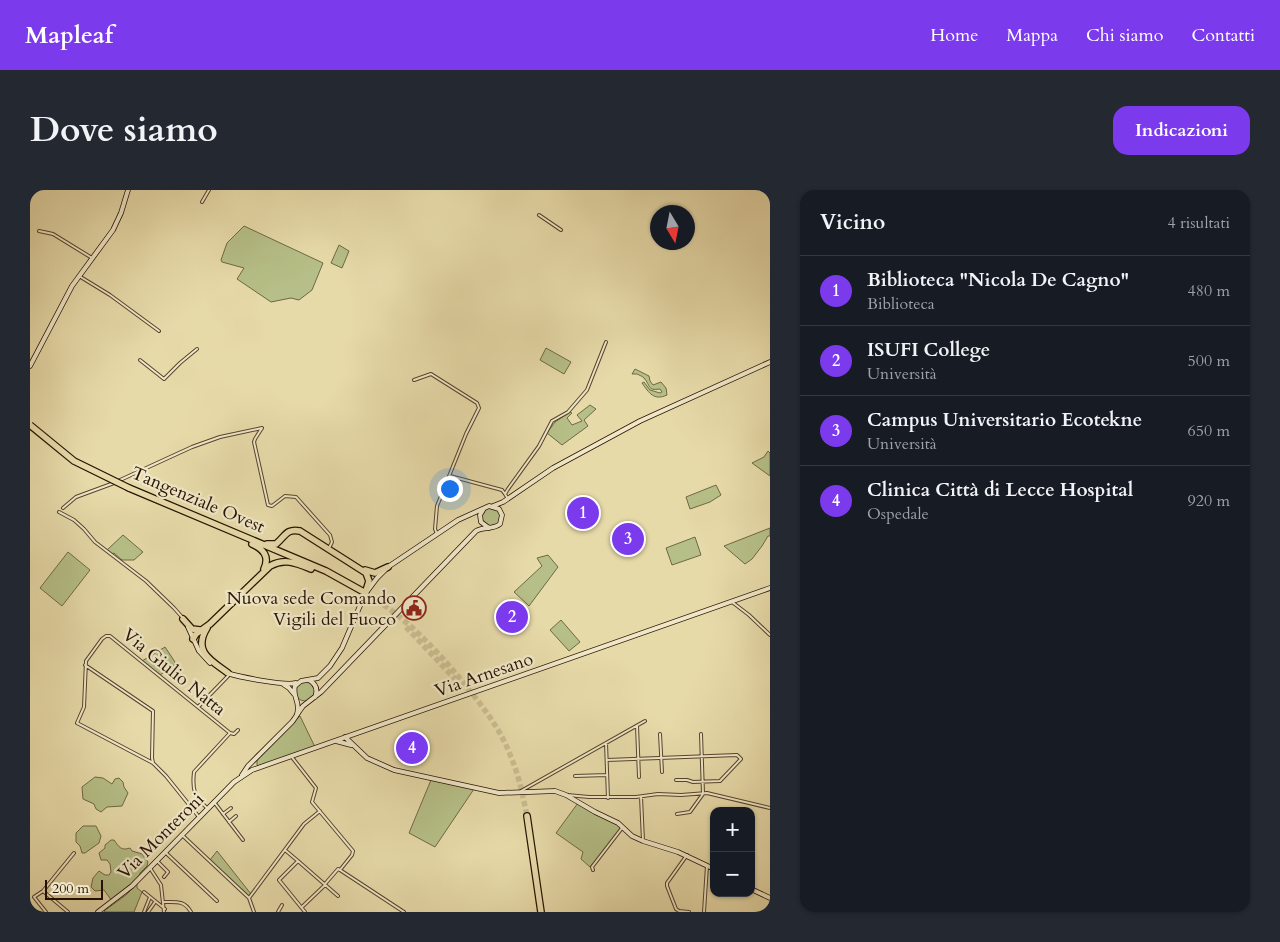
<!DOCTYPE html>
<html lang="it">
<head>
<meta charset="utf-8">
<style>
  :root { --surface:#171b24; --page:#242831; --text:#f1f3f6; --muted:#9ea1a6; --line:#363941; --accent:#7c3aed }
  body { margin:0; font-family:Cardo,serif; background:var(--page); color:var(--text) }
  .controls { position:absolute; right:15px; bottom:15px; display:grid; overflow:hidden; border-radius:10px; box-shadow:0 1px 4px #0004 }
  .controls button { width:45px; height:45px; display:grid; place-items:center; padding:0; border:0; border-bottom:1px solid var(--line); background:var(--surface); color:var(--text); font:25px sans-serif }
  .compass { position:absolute; left:620px; top:15px; width:45px; height:45px; border-radius:50%; background:var(--surface); box-shadow:0 1px 4px #0004; rotate:170deg }
  .scale { position:absolute; left:15px; bottom:12px; width:58px; box-sizing:border-box; padding-left:5px; border:2px solid #271202; border-top:0; font-size:14px; line-height:18px; white-space:nowrap; color:#271202; -webkit-text-stroke:4px #efe7c7; paint-order:stroke }
  .you { position:absolute; left:419px; top:298px; width:18px; height:18px; margin:-12px; border:4px solid #fff; border-radius:50%; background:#1a73e8; box-shadow:0 0 0 8px #1a73e833 }
  .badge { display:grid; place-items:center; width:32px; height:32px; border-radius:50%; background:var(--accent); color:#fff; font-size:16px; font-weight:700 }
  .pin { position:absolute; translate:-50% -50%; border:2px solid #fff; box-shadow:0 1px 5px #0006 }
  .list { margin:0; padding:0; list-style:none }
  h2 { display:flex; justify-content:space-between; align-items:center; height:65px; margin:0; padding:0 20px; font-size:21px }
  h2 small { font-size:16px; font-weight:400; color:var(--muted) }
  .list li { display:grid; grid-template-columns:32px 1fr auto; gap:15px; align-items:center; box-sizing:border-box; height:70px; padding:0 20px; border-top:1px solid var(--line) }
  .list b { display:block; font-size:19px; white-space:nowrap }
  .list p { margin:0; font-size:16px; white-space:nowrap; color:var(--muted) }
  .list em { font-size:16px; font-style:normal; color:var(--muted) }
  .map { position:relative; flex:none; width:740px; height:722px; overflow:hidden; border-radius:15px }
  header { display:flex; align-items:center; gap:30px; box-sizing:border-box; height:70px; padding:0 25px; background:var(--accent); color:#fff }
  header strong { font-size:24px }
  nav { display:flex; gap:28px; margin-inline-start:auto; font-size:18px }
  .intro { display:flex; align-items:center; justify-content:space-between; box-sizing:border-box; height:120px; padding:0 30px }
  h1 { margin:0; font-size:35px }
  .button { padding:12px 22px; border-radius:15px; background:var(--accent); color:#fff; font-size:18px; font-weight:700 }
  main { display:flex; gap:30px; padding:0 30px }
  aside { flex:1; background:var(--surface); border-radius:15px; box-shadow:0 1px 4px #0004 }
  .map>svg:first-child { display:block }
  .green { fill:#b6bf87; stroke:#6e6844 }
  .lines { fill:none; stroke-linecap:round; stroke-linejoin:round }
  .highway-tunnel { stroke:#cabc90; stroke-width:5.5; stroke-dasharray:5.5 3; stroke-linecap:butt }
  .street-casing { stroke:#57442c; stroke-width:4 }
  .secondary-casing { stroke:#271202; stroke-width:5.5 }
  .highway-casing { stroke:#271202; stroke-width:8 }
  .street { stroke:#efe7c7; stroke-width:2 }
  .secondary { stroke:#efe7c7; stroke-width:4 }
  .highway { stroke:#e7daa9; stroke-width:5.5 }
  .highway-bridge-casing { stroke:#271202; stroke-width:8; stroke-linecap:butt }
  .highway-bridge { stroke:#e7daa9; stroke-width:5.5 }
  .labels { text-anchor:middle; dominant-baseline:central; stroke-width:4.5; stroke-linejoin:round; paint-order:stroke }
  .street-label { font-size:18px; fill:#271202; stroke:#efe7c7 }
  .poi-label { font-size:18px; fill:#271202; stroke:#efe7c7; text-anchor:end }
</style>
</head>
<body>
<header>
<strong>Mapleaf</strong>
<nav><a>Home</a><a>Mappa</a><a>Chi siamo</a><a>Contatti</a></nav>
</header>
<div class="intro"><h1>Dove siamo</h1><a class="button">Indicazioni</a></div>
<main>
<div class="map">
<svg width="740" height="722" viewBox="0 0 740 722">
  <rect width="100%" height="100%" fill="#e7daa9"/>
  <filter id="stains"><feTurbulence type="fractalNoise" baseFrequency=".004" numOctaves="4"/><feColorMatrix values="0 0 0 0 .2 0 0 0 0 .09 0 0 0 0 .02 0 0 0 .5 -.17"/></filter>
  <radialGradient id="worn" r=".72"><stop offset=".6" stop-color="#630" stop-opacity="0"/><stop offset="1" stop-color="#630" stop-opacity=".3"/></radialGradient>
  <path class="green" d="M214,36L293,73L282,100L269,110L261,108L241,112L207,89L214,78L192,72L191,70L197,53Z
    M309,55L319,61L312,78L301,73Z
    M516,158L541,172L534,184L510,170Z
    M605,179L619,186L620,191L623,195L631,192L636,198L637,205C624,211 619,203 612,193L614,192L620,200L630,203L632,202L630,199C617,201 621,196 614,188C612,186 609,185 607,184H602Z
    M560,215L566,219L554,230L558,236L532,255L517,243L525,232L540,222L542,223L537,228L542,235L552,231L547,225Z
    M738,261L740,263V286L722,273L734,267Z
    M686,295L691,305L680,312L660,319L656,307Z
    M451 327a10 10 0 1 1 20 0a10 10 0 1 1-20 0Z
    M740,338V346H738L732,356L722,369L715,374L694,356Z
    M93,345L113,362L104,370H92L84,363L82,364L77,360Z
    M665,347L671,365L642,375L636,358Z
    M38,362L60,380L32,416L10,398Z
    M518,365L528,377L499,416L484,402L512,376L507,368Z
    M531,430L550,452L539,461L520,440Z
    M135,457L145,472L144,476L130,485L112,471Z
    M265 501a10 10 0 1 1 20 0a10 10 0 1 1-20 0Z
    M270,526L285,557L228,576L227,575V570Z
    M65,587L73,588L82,594L85,589L89,588L93,592L94,597L98,603L92,616L77,617L71,622L66,619L64,614L53,609L52,597Z
    M401,590L444,599L405,657L379,643Z
    M548,613L592,637L560,677L551,669L553,662L526,643Z
    M53,636H66L71,646L69,653L55,663H52L50,656L46,652V643Z
    M81,650H84C89,657 91,661 100,658L102,661L112,664L118,672L117,676L110,683L109,687L82,711L74,700L65,701L61,697L63,688L69,681L75,685H79L81,682L80,674L77,670H71L69,663L75,658V655Z
    M187,661L221,704L219,706L180,670Z
    M107,694V698L112,702L104,722H75L74,721L96,705Z"/>
  <g class="lines">
    <path class="highway-tunnel" d="M332,401C374,425 406,459 436,496C454,518 471,540 481,567C489,586 493,606 497,626
      M376,437L425,489"/>
    <g class="street-casing">
      <path id="street" d="M172,12L179,0
        M509,25L531,40
        M9,41L23,44L62,68
        M49,86L80,105L129,141
        M110,170L134,189L150,173L167,159
        M384,190L401,184L447,213L449,218L436,244L407,316L405,339L407,344
        M232,238L225,249L224,252L238,315L242,316L255,306L266,307L300,345L302,352L299,358
        M420,286L472,300L475,304
        M88,291L162,257L190,247L232,238
        M478,309L475,304L478,299L509,256L522,231L538,222L557,200L576,152
        M33,318L46,307L84,293
        M29,322L44,330L54,339L65,352L116,391L144,418L152,427
        M702,412L719,425L740,445
        M55,475L123,521L122,568L123,573
        M168,517L199,485
        M607,536L609,587
        M630,544L632,582
        M576,553L578,608
        M261,566L286,598L282,612L323,661L322,665L310,680L374,722
        M577,570L707,565L711,569L690,591L663,592L657,590H646
        M545,586L577,585
        M491,601L615,531
        M537,605L559,607H606L628,604L651,605L677,603L740,618
        M611,607L613,651
        M184,612L213,650
        M178,619C164,606 162,600 164,582L200,543L204,544L208,540
        M193,624L201,618
        M647,624L660,622L673,604L671,544
        M169,627L136,586L123,573L47,533L54,517L56,471L72,449L76,446H80L200,543
        M199,632L206,626
        M152,645L219,708L224,722
        M255,660L268,671
        M135,662L187,711
        M657,665L637,693V696L646,719L649,721L659,722
        M127,671L138,682L134,687
        M120,678L131,695L134,722
        M563,680L562,677L592,638
        M295,694L308,679L310,680
        M13,701L38,722
        M114,702L135,719
        M219,708L274,634L290,621
        M133,712C146,712 154,710 161,722
        M272,717L295,695
        M16,722L4,707L13,701L44,663
        M114,722L120,707
        M118,722L125,712
        M248,722L252,715
        M275,722L249,690L268,671L308,706
        M674,722L677,676"/>
    </g>
    <g class="secondary-casing">
      <path id="secondary" d="M0,176L42,96L83,40L91,23L98,0
        M463,316L473,312L523,278L610,231L740,172
        M453,320L450,325L451,332L459,338
        M158,437L169,461L180,473
        M197,483C210,487 254,496 266,493
        M279,490C286,494 288,500 285,507
        M253,494L259,498L264,504
        M315,547L337,568L364,580L469,603L525,601L536,605L565,622L588,633L602,646L613,651L648,662L684,679
        M306,551L321,555
        M212,585L218,576L262,532C266,527 269,521 273,516L291,502L446,341C454,336 463,340 470,334L472,325L469,319L459,316L428,330L358,377L347,388L335,404L312,458L300,476L288,488L271,491L265,496C262,508 271,511 267,524
        M721,699L740,708
        M68,722L102,696L204,592L222,580L740,398"/>
    </g>
    <g class="highway-casing">
      <path id="highway" d="M99,298L296,381L332,401
        M222,354C233,359 240,366 234,379
        M237,354H246C255,347 256,338 270,341L336,383L339,391L335,404
        M335,380L345,383L358,377
        M153,429L162,439L170,440
        M177,438C162,462 182,471 198,483
        M163,449L166,444L180,434L240,376C255,368 266,373 281,379
        M497,626L511,722"/>
    </g>
    <use href="#street" class="street"/>
    <use href="#secondary" class="secondary"/>
    <use href="#highway" class="highway"/>
    <g class="highway-bridge-casing">
      <path id="highway-bridge" d="M0,235L44,271L99,298"/>
    </g>
    <use href="#highway-bridge" class="highway-bridge"/>
  </g>
  <defs>
    <g id="civic-ring" transform="scale(1.25)"><circle r="9.5" fill="#efe7c7" stroke="#8f2418" stroke-width="1.5"/><path d="M-.6-6.5H3V-4.5H.6V-3L4-1V1h2V6H-6V1h2V-1L-.6-3ZM-1.2 2.5V6h2.4V2.5Z" fill="#8f2418"/></g>
  </defs>
  <g fill-rule="evenodd">
    <use href="#civic-ring" x="384" y="418"/>
  </g>
  <g class="labels">
    <g class="street-label">
      <text transform="translate(168 310) rotate(23)">Tangenziale Ovest</text>
      <text transform="translate(144 482) rotate(39)">Via Giulio Natta</text>
      <text transform="translate(454 485) rotate(-19)">Via Arnesano</text>
      <text transform="translate(131 646) rotate(-45)">Via Monteroni</text>
    </g>
    <g class="poi-label">
      <text x="366" y="408">Nuova sede Comando<tspan x="366" dy="21">Vigili del Fuoco</tspan></text>
    </g>
  </g>
  <rect width="100%" height="100%" filter="url(#stains)"/>
  <rect width="100%" height="100%" fill="url(#worn)"/>
</svg>
<div class="controls">
<button>+</button>
<button>−</button>
</div>
<svg class="compass" viewBox="-18 -18 36 36"><path d="M0-13l5 13h-10z" fill="#e53935"/><path d="M0 13l5-13h-10z" fill="#9ea1a6"/></svg>
<div class="scale">200 m</div>
<div class="you"></div>
<div class="pin badge" style="left:553px;top:323px">1</div>
<div class="pin badge" style="left:482px;top:427px">2</div>
<div class="pin badge" style="left:598px;top:349px">3</div>
<div class="pin badge" style="left:382px;top:558px">4</div>
</div>
<aside>
<h2>Vicino<small>4 risultati</small></h2>
<ul class="list">
<li><span class="badge">1</span><div><b>Biblioteca &quot;Nicola De Cagno&quot;</b><p>Biblioteca</p></div><em>480 m</em></li>
<li><span class="badge">2</span><div><b>ISUFI College</b><p>Università</p></div><em>500 m</em></li>
<li><span class="badge">3</span><div><b>Campus Universitario Ecotekne</b><p>Università</p></div><em>650 m</em></li>
<li><span class="badge">4</span><div><b>Clinica Città di Lecce Hospital</b><p>Ospedale</p></div><em>920 m</em></li>
</ul>
</aside>
</main>
</body>
</html>
